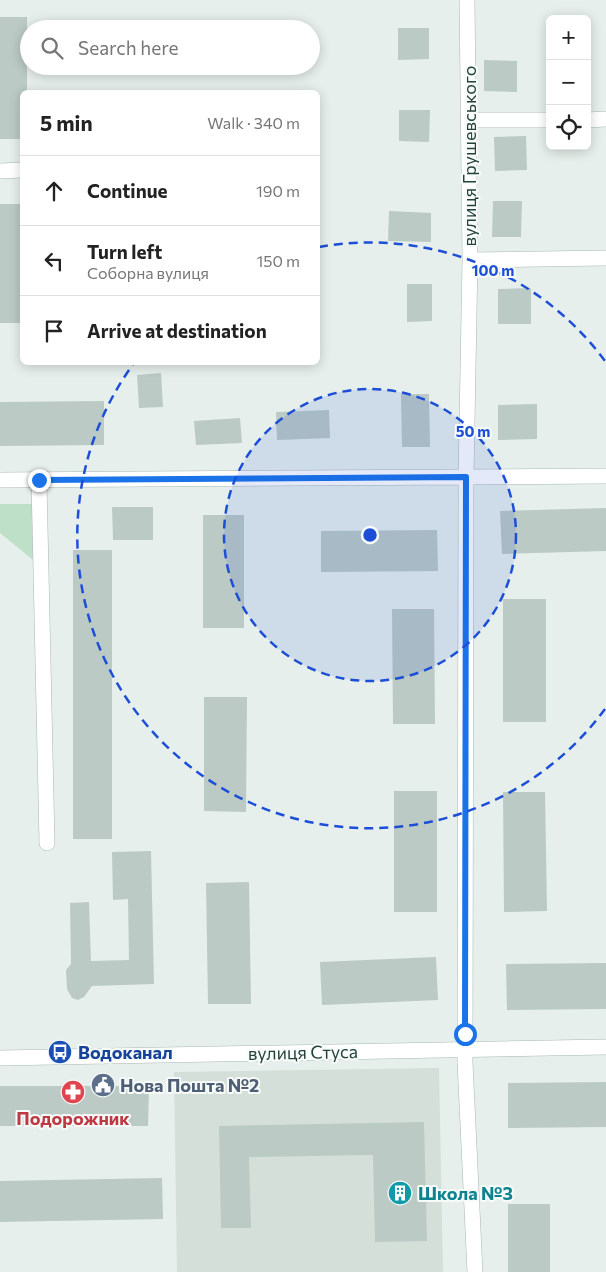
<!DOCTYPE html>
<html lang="en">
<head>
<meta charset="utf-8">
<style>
  :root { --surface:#fff; --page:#f6f6f6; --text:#222; --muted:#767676; --line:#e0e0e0 }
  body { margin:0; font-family:Commissioner,sans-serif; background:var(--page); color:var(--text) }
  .controls { position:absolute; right:15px; top:15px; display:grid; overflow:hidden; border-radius:8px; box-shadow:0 2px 12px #0003 }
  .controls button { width:45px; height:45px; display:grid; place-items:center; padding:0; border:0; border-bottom:1px solid var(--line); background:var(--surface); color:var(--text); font:25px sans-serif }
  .stop { position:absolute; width:15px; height:15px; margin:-11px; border:4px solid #1a73e8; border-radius:50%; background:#fff }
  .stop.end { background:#1a73e8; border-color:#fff; box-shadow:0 1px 5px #0008 }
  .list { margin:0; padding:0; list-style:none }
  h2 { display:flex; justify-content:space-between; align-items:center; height:65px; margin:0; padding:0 20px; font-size:21px }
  h2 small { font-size:16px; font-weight:400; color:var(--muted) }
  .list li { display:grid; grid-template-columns:32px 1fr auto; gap:15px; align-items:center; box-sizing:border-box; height:70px; padding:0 20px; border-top:1px solid var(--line) }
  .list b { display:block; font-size:19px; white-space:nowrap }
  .list p { margin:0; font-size:16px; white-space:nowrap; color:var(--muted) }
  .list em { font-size:16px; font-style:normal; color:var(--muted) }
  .icon { flex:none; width:28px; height:28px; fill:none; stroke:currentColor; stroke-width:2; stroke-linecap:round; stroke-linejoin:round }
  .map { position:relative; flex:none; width:606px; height:1272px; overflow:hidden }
  .search { position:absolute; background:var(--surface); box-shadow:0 2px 12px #0003; left:20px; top:20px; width:300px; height:55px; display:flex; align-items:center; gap:12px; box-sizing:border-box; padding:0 18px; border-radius:28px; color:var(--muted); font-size:19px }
  .panel { position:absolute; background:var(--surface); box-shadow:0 2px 12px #0003; left:20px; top:90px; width:300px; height:275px; border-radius:8px }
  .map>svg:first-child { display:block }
  .built { fill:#d4dfda }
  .green { fill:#bfe0c8 }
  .building { fill:#bbcac4 }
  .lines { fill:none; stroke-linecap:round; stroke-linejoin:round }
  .minor-casing { stroke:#a8b8b2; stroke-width:16 }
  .tertiary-casing { stroke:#a8b8b2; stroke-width:16 }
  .minor { stroke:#fff; stroke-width:15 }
  .tertiary { stroke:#fff; stroke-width:15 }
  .route { stroke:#1a73e8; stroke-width:6 }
  .ring { fill:none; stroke:#1d4ed8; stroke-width:2.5; stroke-dasharray:9 6 }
  .labels { text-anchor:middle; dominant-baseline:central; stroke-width:4; stroke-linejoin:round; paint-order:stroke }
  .street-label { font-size:18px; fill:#24423a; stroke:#f7fbf9 }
  .transit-label { font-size:18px; font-weight:bold; fill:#164399; stroke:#f7fbf9; text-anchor:start }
  .service-label { font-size:18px; font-weight:bold; fill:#4e5e75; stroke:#f7fbf9; text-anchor:start }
  .health-label { font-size:18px; font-weight:bold; fill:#be3a42; stroke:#f7fbf9 }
  .culture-label { font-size:18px; font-weight:bold; fill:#0d838f; stroke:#f7fbf9; text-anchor:start }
  .centre { fill:#1d4ed8; stroke:#f7fbf9; stroke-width:2.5 }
  .ring-label { font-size:15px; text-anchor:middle; font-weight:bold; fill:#1d4ed8; stroke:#f7fbf9; stroke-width:4; stroke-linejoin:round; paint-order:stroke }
</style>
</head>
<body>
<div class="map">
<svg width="606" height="1272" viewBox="0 0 606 1272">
  <rect width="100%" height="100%" fill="#e6efeb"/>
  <path class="built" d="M439,1068L443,1272H177L174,1072Z"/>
  <path class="green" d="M0,504H38V564L0,533Z"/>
  <path class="building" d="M0,17H27V92H22V139H0Z
    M398,28H429V59L398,60Z
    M484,60L517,61V92L484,91Z
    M399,110H430L429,142L399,141Z
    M526,136L527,170L495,171L494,137Z
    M493,201H522L521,237H492Z
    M0,204H22V323H0Z
    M389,211L431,213V242L388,241Z
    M407,284H432V321L407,322Z
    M531,288V324H498V289Z
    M161,373L163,407L139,408L137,375Z
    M401,394H429L430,447H402Z
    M104,401V445L0,446V402Z
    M537,404V439L498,440V405Z
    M329,410L330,438L277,440L276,412Z
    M240,418L242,443L196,445L194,421Z
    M112,507H153V540H113Z
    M606,508V551L502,554L500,511Z
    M203,515H244V628H203Z
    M437,530L438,571L321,572V531Z
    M73,550H112V839H73Z
    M503,599H546V722H503Z
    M392,609H434L435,724H393Z
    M204,697H247L246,812L204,811Z
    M394,791H437V912H394Z
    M503,792H545L547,911L504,912Z
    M151,851L154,984L92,986L84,997L78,1000L72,998L67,989L66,970L71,964L70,903L89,902L91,961L129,960L128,899L113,900L112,852Z
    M249,882L251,1004H208L206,883Z
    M436,957L438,1000L322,1005L320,962Z
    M606,963V1009L507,1010L506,964Z
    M606,1082V1127L508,1128V1083Z
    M0,1086H149L148,1126H0Z
    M424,1122L427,1241L375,1242L373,1155L249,1157L251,1228H221L219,1126Z
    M162,1178L163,1219L0,1222V1181Z
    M508,1204H550V1272H508Z"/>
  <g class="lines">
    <g class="minor-casing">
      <path id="minor" d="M469,120H550
        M587,120L606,119
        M0,171L22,170
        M470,260L606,258
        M466,477L470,260L467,0
        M39,481L47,843
        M0,1058L606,1047"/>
    </g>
    <g class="tertiary-casing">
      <path id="tertiary" d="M466,477L465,1062L475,1272
        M0,480L606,476"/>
    </g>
    <use href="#minor" class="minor"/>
    <use href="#tertiary" class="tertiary"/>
  </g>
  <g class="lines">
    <path class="route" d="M39,480L466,477L465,1034"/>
  </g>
  <circle cx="370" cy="535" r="146" fill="#1d4ed8" fill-opacity=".12"/>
  <g class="ring">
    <circle cx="370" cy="535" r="146"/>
    <path d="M605 709A292 292 0 0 1 134 363M319 247A292 292 0 0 1 605 361"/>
  </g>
  <defs>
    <g id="bus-disc" transform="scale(1.25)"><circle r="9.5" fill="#1a4fb4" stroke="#f7fbf9"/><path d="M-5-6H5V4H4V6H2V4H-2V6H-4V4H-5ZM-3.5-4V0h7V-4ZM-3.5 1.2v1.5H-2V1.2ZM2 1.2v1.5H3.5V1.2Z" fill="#fff"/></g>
    <g id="civic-disc" transform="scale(1.25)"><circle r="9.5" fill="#5c6f8a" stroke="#f7fbf9"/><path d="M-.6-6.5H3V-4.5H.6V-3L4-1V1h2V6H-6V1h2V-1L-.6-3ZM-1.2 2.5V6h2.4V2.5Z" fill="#fff"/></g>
    <g id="pharmacy-disc" transform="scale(1.25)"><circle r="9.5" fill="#e0444e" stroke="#f7fbf9"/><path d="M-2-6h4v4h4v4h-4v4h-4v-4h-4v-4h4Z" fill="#fff"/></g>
    <g id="building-disc" transform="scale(1.25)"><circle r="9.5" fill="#0f9aa8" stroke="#f7fbf9"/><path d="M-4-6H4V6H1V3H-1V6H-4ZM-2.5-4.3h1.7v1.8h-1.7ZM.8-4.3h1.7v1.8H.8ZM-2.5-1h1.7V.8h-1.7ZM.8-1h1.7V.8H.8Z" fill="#fff"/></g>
  </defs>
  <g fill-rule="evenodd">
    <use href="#bus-disc" x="60" y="1052"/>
    <use href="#civic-disc" x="103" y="1085"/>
    <use href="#pharmacy-disc" x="73" y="1092"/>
    <use href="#building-disc" x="400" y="1193"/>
  </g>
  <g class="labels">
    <g class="street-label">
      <text transform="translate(469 156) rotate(-90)">вулиця Грушевського</text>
      <text transform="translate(303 1052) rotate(-1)">вулиця Стуса</text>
    </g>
    <g class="transit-label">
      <text x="78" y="1052">Водоканал</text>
    </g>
    <g class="service-label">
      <text x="120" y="1085">Нова Пошта №2</text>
    </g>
    <g class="health-label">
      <text x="73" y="1118">Подорожник</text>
    </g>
    <g class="culture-label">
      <text x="418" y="1193">Школа №3</text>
    </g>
  </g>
  <circle cx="370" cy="535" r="8" class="centre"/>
  <g class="ring-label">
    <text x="493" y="276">100 m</text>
    <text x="473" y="437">50 m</text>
  </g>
</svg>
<div class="controls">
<button>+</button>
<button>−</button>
<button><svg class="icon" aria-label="locate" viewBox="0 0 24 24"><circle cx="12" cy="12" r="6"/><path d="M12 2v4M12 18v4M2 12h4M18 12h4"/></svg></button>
</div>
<div class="stop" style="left:465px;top:1034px"></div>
<div class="stop end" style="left:39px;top:480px"></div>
<div class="search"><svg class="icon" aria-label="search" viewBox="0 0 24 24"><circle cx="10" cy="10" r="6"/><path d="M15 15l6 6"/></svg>Search here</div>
<section class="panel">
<h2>5 min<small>Walk · 340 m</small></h2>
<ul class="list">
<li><svg class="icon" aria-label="ahead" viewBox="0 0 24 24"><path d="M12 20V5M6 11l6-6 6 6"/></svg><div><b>Continue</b></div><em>190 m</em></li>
<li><svg class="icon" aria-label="left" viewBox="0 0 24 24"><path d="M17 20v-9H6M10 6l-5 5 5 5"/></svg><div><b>Turn left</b><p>Соборна вулиця</p></div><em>150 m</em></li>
<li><svg class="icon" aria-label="arrive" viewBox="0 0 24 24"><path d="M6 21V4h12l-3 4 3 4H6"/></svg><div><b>Arrive at destination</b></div></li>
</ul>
</section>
</div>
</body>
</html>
